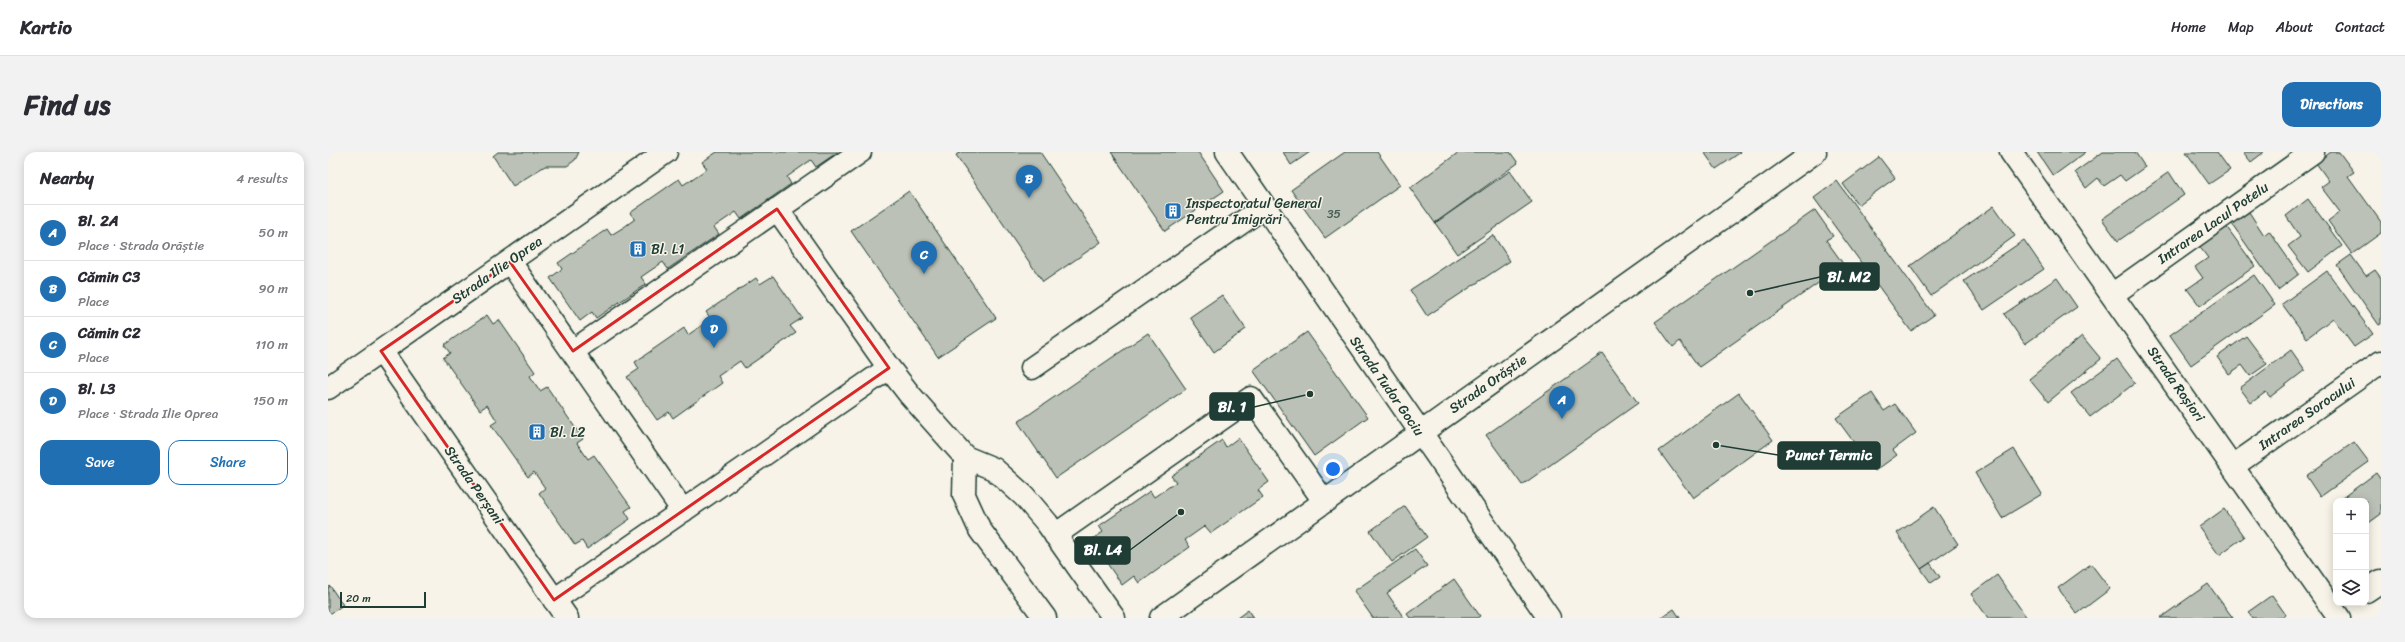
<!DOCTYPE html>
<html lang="en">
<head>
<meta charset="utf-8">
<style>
  :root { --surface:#fff; --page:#f2f2f3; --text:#2b2b33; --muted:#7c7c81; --line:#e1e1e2; --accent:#1f6fb2 }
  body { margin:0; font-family:Sriracha,sans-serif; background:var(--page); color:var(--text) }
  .controls { position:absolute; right:12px; bottom:12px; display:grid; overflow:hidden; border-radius:8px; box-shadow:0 2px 10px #0003 }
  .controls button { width:36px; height:36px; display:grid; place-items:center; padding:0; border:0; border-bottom:1px solid var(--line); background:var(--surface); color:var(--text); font:20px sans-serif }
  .scale { position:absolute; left:12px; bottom:10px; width:86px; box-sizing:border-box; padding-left:4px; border:2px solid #1f3d34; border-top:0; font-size:11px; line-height:14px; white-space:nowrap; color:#1f3d34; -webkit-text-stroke:3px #f7f3e8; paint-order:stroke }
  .you { position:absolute; left:1005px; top:317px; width:14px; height:14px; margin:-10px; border:3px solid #fff; border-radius:50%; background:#1a73e8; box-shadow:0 0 0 6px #1a73e833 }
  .badge { display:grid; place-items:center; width:26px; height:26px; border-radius:50%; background:var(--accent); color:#fff; font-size:13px; font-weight:700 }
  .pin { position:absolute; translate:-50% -33px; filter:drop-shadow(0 1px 2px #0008) }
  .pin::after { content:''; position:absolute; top:21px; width:14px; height:12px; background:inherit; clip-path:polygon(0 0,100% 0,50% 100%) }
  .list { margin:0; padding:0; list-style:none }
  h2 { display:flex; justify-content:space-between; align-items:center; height:52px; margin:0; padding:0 16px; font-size:17px }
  h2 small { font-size:13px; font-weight:400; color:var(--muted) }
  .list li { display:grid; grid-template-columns:26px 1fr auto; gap:12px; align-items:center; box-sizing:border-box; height:56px; padding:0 16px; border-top:1px solid var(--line) }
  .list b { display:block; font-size:15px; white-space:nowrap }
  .list p { margin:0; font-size:13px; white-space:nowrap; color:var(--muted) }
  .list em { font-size:13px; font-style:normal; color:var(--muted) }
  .actions { display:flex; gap:8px; padding:12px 16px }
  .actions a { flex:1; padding:9px 0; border:1px solid var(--accent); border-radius:12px; text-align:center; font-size:14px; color:var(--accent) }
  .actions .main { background:var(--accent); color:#fff }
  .icon { flex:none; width:22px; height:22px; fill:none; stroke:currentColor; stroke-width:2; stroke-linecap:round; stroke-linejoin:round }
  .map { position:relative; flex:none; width:2053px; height:466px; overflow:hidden; border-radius:12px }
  header { display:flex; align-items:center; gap:24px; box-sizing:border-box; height:56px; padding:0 20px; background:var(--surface); border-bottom:1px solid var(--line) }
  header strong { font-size:19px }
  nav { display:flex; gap:22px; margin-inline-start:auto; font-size:14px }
  .intro { display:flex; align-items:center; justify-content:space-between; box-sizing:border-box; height:96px; padding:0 24px }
  h1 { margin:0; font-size:28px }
  .button { padding:10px 18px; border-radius:12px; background:var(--accent); color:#fff; font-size:14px; font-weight:700 }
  main { display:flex; gap:24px; padding:0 24px }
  aside { flex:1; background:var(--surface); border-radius:12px; box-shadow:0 2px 10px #0003 }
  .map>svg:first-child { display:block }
  .building { fill:#bbc1b6; stroke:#1f3d34 }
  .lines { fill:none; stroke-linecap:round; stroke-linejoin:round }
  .minor-casing { stroke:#1f3d34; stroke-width:25 }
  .minor { stroke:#f7f3e8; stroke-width:22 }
  .marked { fill:none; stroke:#d62828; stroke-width:3; stroke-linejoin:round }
  .labels { text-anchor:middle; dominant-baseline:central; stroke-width:3; stroke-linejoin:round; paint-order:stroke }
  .number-label { font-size:12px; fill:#465e54 }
  .poi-label { font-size:14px; fill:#1f3d34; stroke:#f7f3e8; text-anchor:start }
  .street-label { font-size:14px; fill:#1f3d34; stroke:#f7f3e8 }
  .leader { fill:none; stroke:#1f3d34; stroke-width:1.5 }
  .callout-dot { fill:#1f3d34; stroke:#f7f3e8; stroke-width:1.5 }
  .callout { fill:#1f3d34; stroke:#1f3d34; stroke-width:1.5 }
  .callout-label { font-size:15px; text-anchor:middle; font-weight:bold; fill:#fff }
</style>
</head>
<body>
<header>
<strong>Kartio</strong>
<nav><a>Home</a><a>Map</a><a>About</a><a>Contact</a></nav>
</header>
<div class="intro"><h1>Find us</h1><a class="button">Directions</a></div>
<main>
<aside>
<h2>Nearby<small>4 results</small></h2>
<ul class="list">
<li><span class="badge">A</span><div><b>Bl. 2A</b><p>Place · Strada Orăștie</p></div><em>50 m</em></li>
<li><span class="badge">B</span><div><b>Cămin C3</b><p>Place</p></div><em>90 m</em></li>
<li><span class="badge">C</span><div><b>Cămin C2</b><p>Place</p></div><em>110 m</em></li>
<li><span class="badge">D</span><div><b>Bl. L3</b><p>Place · Strada Ilie Oprea</p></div><em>150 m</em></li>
</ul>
<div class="actions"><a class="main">Save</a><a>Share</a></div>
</aside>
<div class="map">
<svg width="2053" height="466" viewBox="0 0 2053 466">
  <rect width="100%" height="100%" fill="#f7f3e8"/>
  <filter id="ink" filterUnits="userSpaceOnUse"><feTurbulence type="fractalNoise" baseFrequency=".025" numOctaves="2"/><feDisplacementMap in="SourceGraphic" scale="8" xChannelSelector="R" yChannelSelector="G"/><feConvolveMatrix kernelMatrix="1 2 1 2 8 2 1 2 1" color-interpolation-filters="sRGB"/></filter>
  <g filter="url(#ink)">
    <path class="building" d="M170,0H251L247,8L239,14H217L185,34L165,4Z
      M389,0H510L488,15L483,8L459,25L463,32L413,67L408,60L386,75L391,82L340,117L335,110L313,125L318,132L268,166L264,160L252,169L222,126L234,117L230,111L279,77L283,83L296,75L307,67L302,61L351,27L355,33L379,17L374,10Z
      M633,0H712L773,90L715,130L628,3Z
      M783,0H870L896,39L837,79Z
      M955,0H982L963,13Z
      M1017,0H1049L1072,33L997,86L963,38Z
      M1131,0H1182L1190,11L1107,71L1082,36Z
      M1376,0H1413L1388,17Z
      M1709,0H1758L1725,24Z
      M1775,0H1807L1817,15L1797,29L1792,23L1776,34L1770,26L1758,36L1747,20Z
      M1858,0H1889L1902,18L1881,32Z
      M1915,0H1936L1923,10Z
      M2003,0H2011L2026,20L2020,24L2053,70V81L2024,102L2000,69L2012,60L1993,35L2001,29L1988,11Z
      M1551,5L1567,26L1530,53L1515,32Z
      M1182,19L1204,50L1129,102L1107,71Z
      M1841,20L1856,43L1790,89L1774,67Z
      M1509,29L1606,163L1583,179L1486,46Z
      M581,39L668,166L610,205L523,79Z
      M1980,47L2014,94L1980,120L1960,94L1972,85L1958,64Z
      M1666,54L1687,84L1603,144L1582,114Z
      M1487,58L1505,84L1498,88L1516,113L1371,215L1352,189L1345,195L1327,170Z
      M1921,60L1936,83L1941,79L1971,122L1950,138L1904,72Z
      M1898,74L1927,114L1872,154L1859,137L1875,126L1867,115L1880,106L1871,94Z
      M1165,83L1182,109L1099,164L1082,138Z
      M1696,88L1716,117L1656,158L1636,129Z
      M2023,103L2038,124L2047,118L2053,126V172L2051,173L2009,113Z
      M1999,119L2045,182L2026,195L2005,166L1979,186L1954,152Z
      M1926,123L1947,153L1863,213L1842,183Z
      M445,124L474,166L462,174L468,181L417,216L412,209L390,224L394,231L345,266L341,260L329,268L299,225L311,217L307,210L356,176L360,183L383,167L378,160L428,126L432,132Z
      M1729,126L1749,155L1697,192L1676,162Z
      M894,143L918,177L886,200L862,165Z
      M159,163L165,172L171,168L207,220L202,224L212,239L219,235L255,287L249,291L260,307L266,303L303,355L297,359L302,367L259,397L254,389L247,393L211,341L217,336L206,320L200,325L163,273L169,269L159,253L152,258L115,206L122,201L116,193Z
      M979,180L1040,265L986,304L925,218Z
      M820,181L858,237L728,326L690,270Z
      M1754,184L1773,207L1720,250L1701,227Z
      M1918,184L1939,212L1922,224L1914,213L1901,222L1889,205Z
      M1963,198L1977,218L1942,245L1938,240L1923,251L1912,236Z
      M1274,201L1310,251L1194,333L1158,283Z
      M1789,207L1807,231L1762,265L1743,241Z
      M1411,241L1445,288L1365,346L1331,299Z
      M1544,241L1556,259L1567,252L1588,281L1565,298L1569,303L1547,319L1508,266Z
      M910,286L941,330L930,338L935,345L883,381L877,374L857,388L862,395L811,431L806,424L794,433L763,388L775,380L771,374L822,339L826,345L838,337L848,330L843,324L894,288L898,295Z
      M2026,290L2041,310L1992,345L1978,324Z
      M1686,297L1714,342L1674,366L1647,321Z
      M2048,321L2053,328V362L2038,373V349H2010Z
      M1077,354L1099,385L1064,410L1042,379Z
      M1606,355L1630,392L1593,417L1569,381Z
      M1896,357L1916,385L1891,403L1871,375Z
      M1087,397L1099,414L1059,441L1076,466H1045L1026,439Z
      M1602,411L1612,425L1603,431L1593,417Z
      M1763,412L1782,437L1749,462L1730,436Z
      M1669,423L1699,466H1660L1643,442Z
      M1126,427L1152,464L1149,466H1082L1079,462Z
      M1880,432L1905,466H1832Z
      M2,434L15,453L0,463V436Z
      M1944,443L1958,463L1954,466H1924L1920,460Z
      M1346,457L1352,466H1333Z
      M920,458L925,466H909Z"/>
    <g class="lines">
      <g class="minor-casing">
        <path id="minor" d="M899,0L1221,466
          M1683,0L2011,466
          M449,57L561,216L582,243L637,305L666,317L696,344L719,371L786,466
          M182,110L355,359
          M1785,142L1985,0
          M53,199L239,466
          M245,199L532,0
          M704,216L936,55
          M0,236L338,0
          M637,305L636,343L652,378L717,466
          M1905,314L2053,210
          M727,383L923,246L996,349
          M2038,439L2053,429
          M226,448L561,216
          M833,466L1487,0"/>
      </g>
      <use href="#minor" class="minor"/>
    </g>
  </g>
  <path class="marked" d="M449,57L561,216L226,448L53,199L182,110L245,199Z"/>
  <defs>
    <g id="building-square" transform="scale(0.9)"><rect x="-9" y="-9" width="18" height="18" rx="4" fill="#1f6fb2" stroke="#f7f3e8"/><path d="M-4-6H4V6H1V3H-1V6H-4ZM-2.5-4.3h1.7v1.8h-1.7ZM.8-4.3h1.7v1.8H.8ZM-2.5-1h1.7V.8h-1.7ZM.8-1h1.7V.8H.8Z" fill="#fff"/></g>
  </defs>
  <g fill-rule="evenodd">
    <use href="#building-square" x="845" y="59"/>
    <use href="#building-square" x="310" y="97"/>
    <use href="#building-square" x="209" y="280"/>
  </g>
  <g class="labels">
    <g class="number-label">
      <text x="1006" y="62">35</text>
    </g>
    <g class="poi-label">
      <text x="858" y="51">Inspectoratul General<tspan x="858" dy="16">Pentru Imigrări</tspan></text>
      <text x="323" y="97">Bl. L1</text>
      <text x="222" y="280">Bl. L2</text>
    </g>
    <g class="street-label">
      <text transform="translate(1885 71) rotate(-35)">Intrarea Lacul Potelu</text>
      <text transform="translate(169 118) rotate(-35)">Strada Ilie Oprea</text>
      <text transform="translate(1160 232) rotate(-35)">Strada Orăștie</text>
      <text transform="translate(1848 232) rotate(55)">Strada Roșiori</text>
      <text transform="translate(1059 234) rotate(55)">Strada Tudor Gociu</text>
      <text transform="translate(1979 262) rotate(-35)">Intrarea Sorocului</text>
      <text transform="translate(146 333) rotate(55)">Strada Perșani</text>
    </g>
  </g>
  <path class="leader" d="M1422 141L1492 125M982 242L926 255M1388 293L1450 303M853 360L802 398"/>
  <g class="callout-dot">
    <circle cx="1422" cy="141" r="4"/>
    <circle cx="982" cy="242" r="4"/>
    <circle cx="1388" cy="293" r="4"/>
    <circle cx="853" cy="360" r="4"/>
  </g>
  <g class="callout">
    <rect x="1492" y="111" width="59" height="27" rx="4"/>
    <rect x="882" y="241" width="44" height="27" rx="4"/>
    <rect x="1450" y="290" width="102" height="27" rx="4"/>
    <rect x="747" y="385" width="55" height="27" rx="4"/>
  </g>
  <g class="callout-label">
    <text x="1521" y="130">Bl. M2</text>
    <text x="904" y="260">Bl. 1</text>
    <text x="1501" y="308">Punct Termic</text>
    <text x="775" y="403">Bl. L4</text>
  </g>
</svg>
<div class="controls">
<button>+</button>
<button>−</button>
<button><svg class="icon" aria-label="layers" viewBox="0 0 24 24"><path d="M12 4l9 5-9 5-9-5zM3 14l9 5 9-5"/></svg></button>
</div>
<div class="scale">20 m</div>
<div class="you"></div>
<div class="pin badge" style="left:1234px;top:267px">A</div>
<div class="pin badge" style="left:701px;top:46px">B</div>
<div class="pin badge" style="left:596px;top:122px">C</div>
<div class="pin badge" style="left:386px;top:196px">D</div>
</div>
</main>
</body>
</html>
